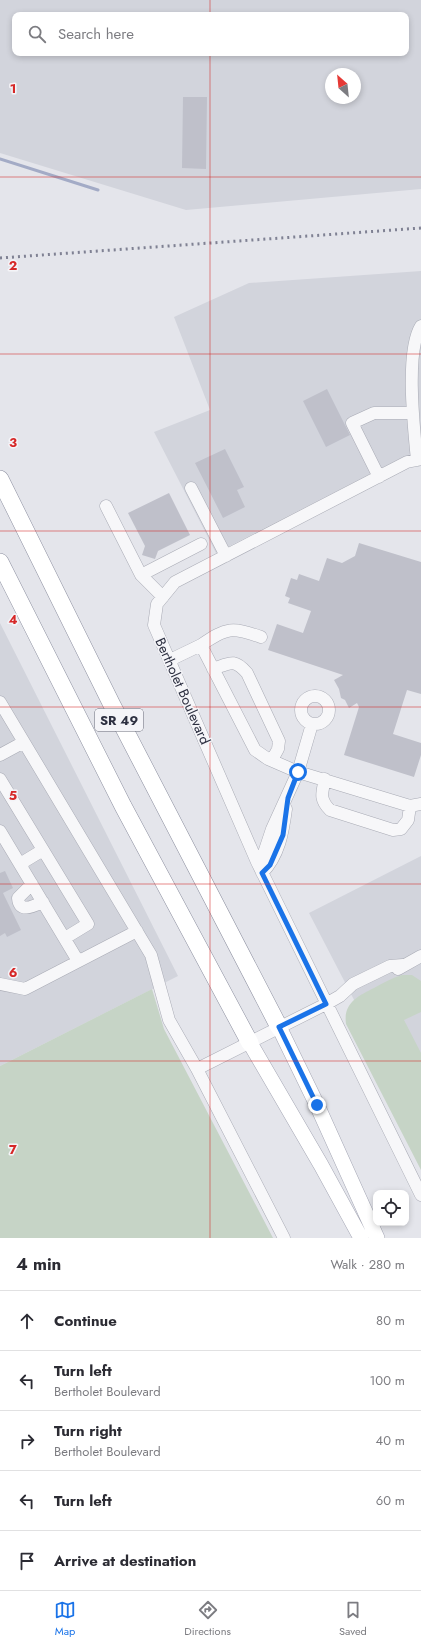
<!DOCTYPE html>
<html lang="en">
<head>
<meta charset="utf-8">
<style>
  :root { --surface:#fff; --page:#f2f2f3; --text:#2b2b33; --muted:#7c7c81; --line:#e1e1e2; --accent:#1a73e8 }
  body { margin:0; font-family:Jost,sans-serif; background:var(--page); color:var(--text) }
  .controls { position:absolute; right:12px; bottom:12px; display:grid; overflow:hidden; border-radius:8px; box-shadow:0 2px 6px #0003 }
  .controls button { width:36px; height:36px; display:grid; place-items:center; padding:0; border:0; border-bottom:1px solid var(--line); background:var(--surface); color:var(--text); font:20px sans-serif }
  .compass { position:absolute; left:325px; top:68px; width:36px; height:36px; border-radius:50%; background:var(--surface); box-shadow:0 2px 6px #0003; rotate:333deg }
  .stop { position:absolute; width:12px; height:12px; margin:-9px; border:3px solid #1a73e8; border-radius:50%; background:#fff }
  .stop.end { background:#1a73e8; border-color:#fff; box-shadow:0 1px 4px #0008 }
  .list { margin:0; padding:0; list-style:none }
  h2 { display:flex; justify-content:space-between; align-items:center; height:52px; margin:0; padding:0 16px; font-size:17px }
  h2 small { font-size:13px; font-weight:400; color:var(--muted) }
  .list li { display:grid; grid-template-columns:26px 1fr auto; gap:12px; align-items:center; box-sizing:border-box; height:60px; padding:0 16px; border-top:1px solid var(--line) }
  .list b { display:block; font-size:15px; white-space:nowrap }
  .list p { margin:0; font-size:13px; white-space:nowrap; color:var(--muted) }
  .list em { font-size:13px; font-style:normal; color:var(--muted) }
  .icon { flex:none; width:22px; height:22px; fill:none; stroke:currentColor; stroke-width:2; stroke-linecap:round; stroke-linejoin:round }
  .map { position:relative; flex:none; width:421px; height:1238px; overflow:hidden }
  .search { position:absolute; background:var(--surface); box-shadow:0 2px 6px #0003; left:12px; right:12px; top:12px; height:44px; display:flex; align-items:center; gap:10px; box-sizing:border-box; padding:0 14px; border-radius:8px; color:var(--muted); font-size:15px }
  .sheet { height:352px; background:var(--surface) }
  nav { display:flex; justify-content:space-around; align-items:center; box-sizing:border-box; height:56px; border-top:1px solid var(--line); background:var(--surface); font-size:11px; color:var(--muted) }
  nav a { display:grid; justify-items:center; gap:2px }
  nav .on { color:var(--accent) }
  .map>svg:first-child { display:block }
  .built { fill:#d2d4dc; fill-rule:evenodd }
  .green { fill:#c6d4c6 }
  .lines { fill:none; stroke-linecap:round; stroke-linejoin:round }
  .stream { stroke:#a3abc6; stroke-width:3 }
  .building { fill:#bfc0ca }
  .minor-casing { stroke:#a9abb5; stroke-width:13 }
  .major-casing { stroke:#a5a7b5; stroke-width:16 }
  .highway-casing { stroke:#8d90a0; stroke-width:18 }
  .minor { stroke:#f7f7f9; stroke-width:12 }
  .major { stroke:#fff; stroke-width:15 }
  .highway { stroke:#fff; stroke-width:17 }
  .rail { stroke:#7f8193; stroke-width:3; stroke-dasharray:2 4; stroke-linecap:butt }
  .route { stroke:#1a73e8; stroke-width:5 }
  .grid { fill:none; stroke:#d62828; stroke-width:1; stroke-opacity:0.55 }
  .labels { text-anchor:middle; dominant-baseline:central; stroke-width:3; stroke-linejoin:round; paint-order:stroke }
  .shield { fill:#f4f4f8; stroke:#696b78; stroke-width:1 }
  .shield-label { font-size:13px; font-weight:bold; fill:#2d3041 }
  .street-label { font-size:14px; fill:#2d3041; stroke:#f4f4f8 }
  .grid-label { font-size:13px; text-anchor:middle; font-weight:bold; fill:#d62828; stroke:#f4f4f8; stroke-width:3; stroke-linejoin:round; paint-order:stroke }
</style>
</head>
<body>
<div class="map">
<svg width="421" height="1238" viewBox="0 0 421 1238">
  <rect width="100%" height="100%" fill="#e4e5eb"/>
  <path class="built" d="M0,0H421V189L186,210L0,153ZM15,15H406V53H15ZM331,74H355V98H331Z
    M421,271V450L399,459L216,553L154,432L210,410L174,317L249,283Z
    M0,623L178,976L0,1066Z
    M421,856V1129L309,913Z"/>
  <path class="green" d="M402,975H412L421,981V1012L404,1020L421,1053V1170L346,1024C343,1003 358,996 374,988C383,983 392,978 402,975Z
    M152,989L164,1029L273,1238H0V1066Z"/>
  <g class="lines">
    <path class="stream" d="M0,159L98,190"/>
  </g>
  <path class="building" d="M183,97H207L206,169L182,168Z
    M327,389L350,435L326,447L303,401Z
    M225,449L244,487L237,490L245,507L223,518L195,463Z
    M169,493L190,535L158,551L155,559L142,555L145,546L128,513Z
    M359,543L421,562V694L407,690L393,734L421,743V755L414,777L344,755L359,707L357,703L349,708L345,700L341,698L339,689L334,680L343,675L268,650L277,624L303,633L311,611L288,603L290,598L285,596L291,578L297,580L299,574L319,581L327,558L342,563L355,556Z
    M5,871L13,888L3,893L21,930L7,937L5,933L0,936V873Z"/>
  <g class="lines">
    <g class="minor-casing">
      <path id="minor" d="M421,459L407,462L175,582L157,604L154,625L257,862L421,1195
        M417,460C414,429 405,351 421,326
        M379,477L352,423L374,413H413
        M191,488L226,556
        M106,506L141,575L163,597
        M141,575L201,544
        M201,645C227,627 232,627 261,637
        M170,660L201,645L255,750L268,759L298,772L312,724
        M213,669C230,663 234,658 247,673L279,741L278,749L272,760
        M301 710a14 14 0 1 1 28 0a14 14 0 1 1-28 0Z
        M0,702L151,955L169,1020L197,1069L326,1004L340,996L353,984L390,966L403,965
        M0,755L24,742
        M0,779L88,924L65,938
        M325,779C322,793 319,799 330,810L393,830L401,829L408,820L410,806
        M0,831L78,961
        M257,862L262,859L272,829L298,772L410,806L421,804
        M20,864L43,850
        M262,873C279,856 283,832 286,809
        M32,884L18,898C19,914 34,906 43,902
        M398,969L421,956
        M0,984L25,989L137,931
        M197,1069L284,1238"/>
    </g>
    <g class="major-casing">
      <path id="major" d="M279,1027L317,1105L377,1238
        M250,1043L321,1165L361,1238"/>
    </g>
    <g class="highway-casing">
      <path id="highway" d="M0,479L112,705L279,1027
        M0,562L123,806L250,1043"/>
    </g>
    <use href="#minor" class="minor"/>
    <use href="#major" class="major"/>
    <use href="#highway" class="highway"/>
    <path class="rail" d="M0,258L421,228"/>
  </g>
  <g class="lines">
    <path class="route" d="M298,772L288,798L283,835L270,865L262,873L326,1004L279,1027L317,1105"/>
  </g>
  <path class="grid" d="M210,0V15M210,53V1238M0,177H421M0,354H421M0,531H421M0,707H421M0,884H421M0,1061H421"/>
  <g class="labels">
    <rect class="shield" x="95" y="709" width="48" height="22" rx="3"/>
    <g class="shield-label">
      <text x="119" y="720">SR 49</text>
    </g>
    <g class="street-label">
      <text transform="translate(183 691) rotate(66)">Bertholet Boulevard</text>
    </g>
  </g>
  <g class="grid-label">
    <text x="13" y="93">1</text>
    <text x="13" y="270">2</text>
    <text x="13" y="447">3</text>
    <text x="13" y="624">4</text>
    <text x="13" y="800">5</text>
    <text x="13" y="977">6</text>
    <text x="13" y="1154">7</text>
  </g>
</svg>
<div class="controls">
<button><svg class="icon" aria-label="locate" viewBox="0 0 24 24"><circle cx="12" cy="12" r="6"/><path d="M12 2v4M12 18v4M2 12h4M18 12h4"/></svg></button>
</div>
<svg class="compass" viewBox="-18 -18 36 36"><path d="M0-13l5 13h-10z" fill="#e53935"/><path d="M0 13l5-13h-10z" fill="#7c7c81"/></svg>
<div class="stop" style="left:298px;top:772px"></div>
<div class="stop end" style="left:317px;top:1105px"></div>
<div class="search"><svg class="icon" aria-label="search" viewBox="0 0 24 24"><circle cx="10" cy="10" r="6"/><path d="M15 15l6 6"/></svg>Search here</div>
</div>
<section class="sheet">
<h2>4 min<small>Walk · 280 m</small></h2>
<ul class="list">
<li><svg class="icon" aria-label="ahead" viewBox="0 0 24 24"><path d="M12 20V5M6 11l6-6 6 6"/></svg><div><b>Continue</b></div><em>80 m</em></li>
<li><svg class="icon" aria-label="left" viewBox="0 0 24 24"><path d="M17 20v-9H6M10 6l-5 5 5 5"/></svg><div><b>Turn left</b><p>Bertholet Boulevard</p></div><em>100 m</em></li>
<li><svg class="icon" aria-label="right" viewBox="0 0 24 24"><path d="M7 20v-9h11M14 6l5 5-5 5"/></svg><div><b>Turn right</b><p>Bertholet Boulevard</p></div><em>40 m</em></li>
<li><svg class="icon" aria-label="left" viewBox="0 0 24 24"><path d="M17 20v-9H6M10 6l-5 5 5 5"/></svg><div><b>Turn left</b></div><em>60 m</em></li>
<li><svg class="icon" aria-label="arrive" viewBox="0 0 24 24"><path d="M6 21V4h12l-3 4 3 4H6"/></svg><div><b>Arrive at destination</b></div></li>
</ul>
</section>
<nav>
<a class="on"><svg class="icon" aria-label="map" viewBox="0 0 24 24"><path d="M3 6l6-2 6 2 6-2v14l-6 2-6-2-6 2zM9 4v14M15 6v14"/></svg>Map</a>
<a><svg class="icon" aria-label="directions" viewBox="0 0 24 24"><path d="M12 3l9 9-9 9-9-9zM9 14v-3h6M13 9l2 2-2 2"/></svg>Directions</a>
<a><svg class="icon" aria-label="saved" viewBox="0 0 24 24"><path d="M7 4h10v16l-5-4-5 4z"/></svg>Saved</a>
</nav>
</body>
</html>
